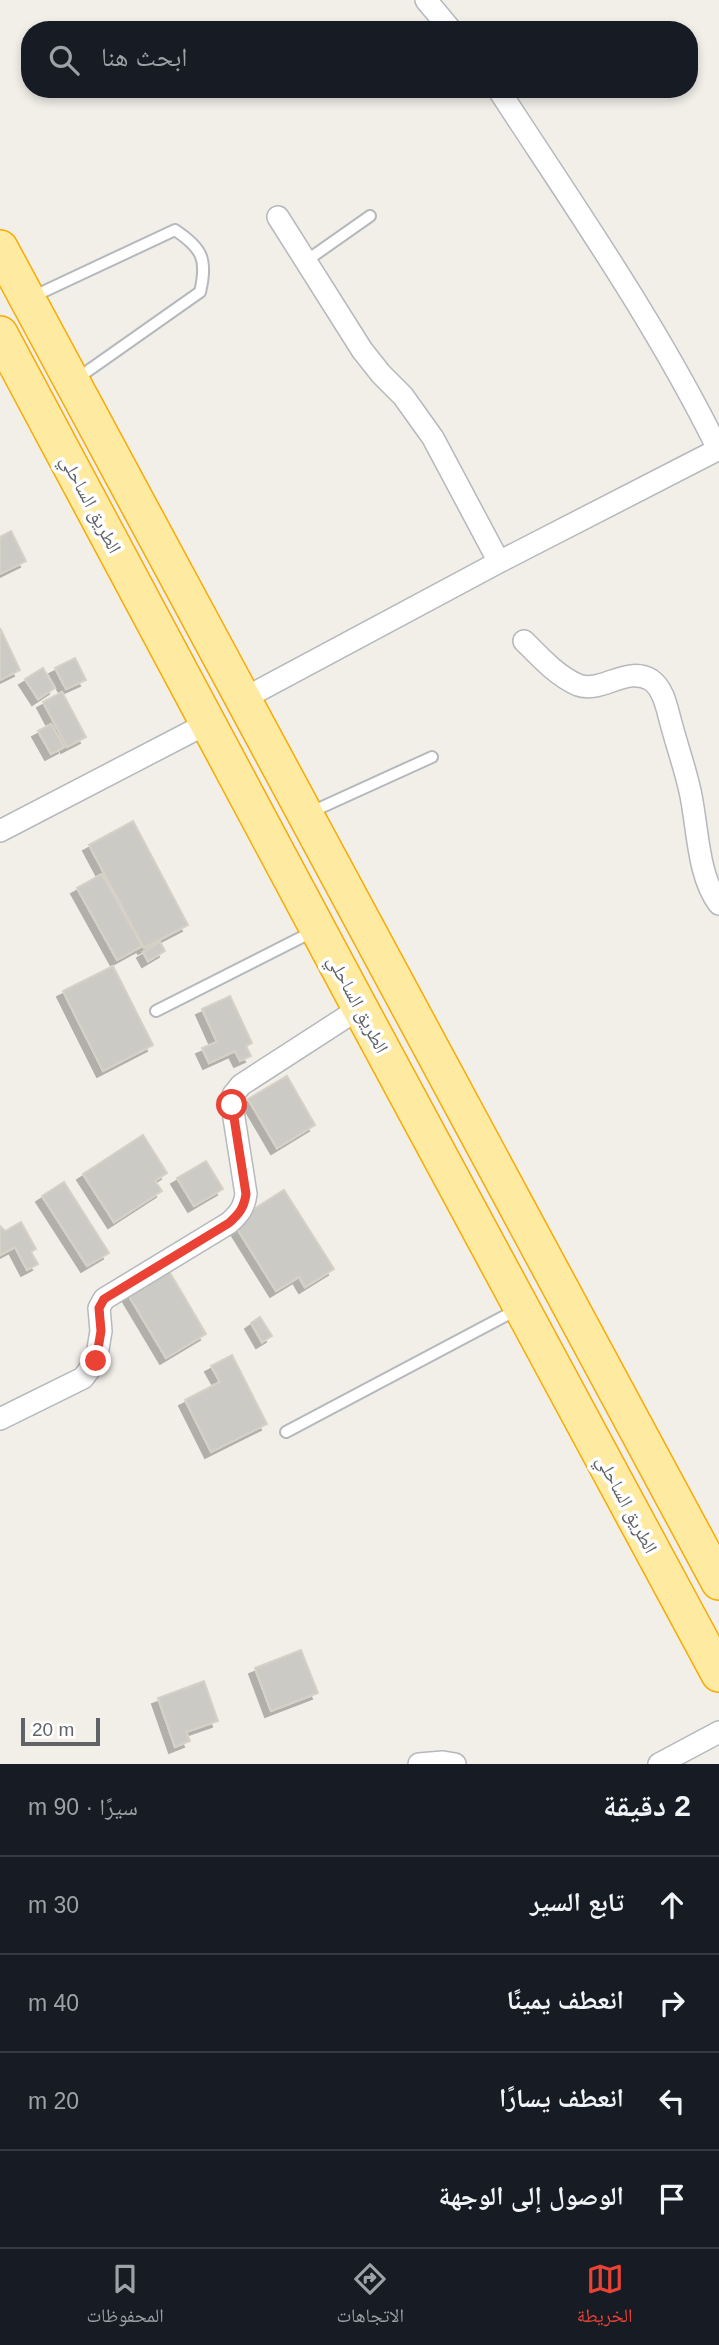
<!DOCTYPE html>
<html lang="ar">
<head>
<meta charset="utf-8">
<style>
  :root { --surface:#171b24; --page:#20242c; --text:#f1f3f6; --muted:#9ea1a6; --line:#363941; --accent:#ea4335 }
  body { margin:0; font-family:Arial,"Noto Naskh Arabic",sans-serif; background:var(--page); color:var(--text); direction:rtl }
  .scale { position:absolute; left:21px; bottom:18px; width:79px; box-sizing:border-box; padding-left:7px; border:4px solid #5f6368; border-top:0; font-size:19px; line-height:24px; white-space:nowrap; color:#5f6368; -webkit-text-stroke:5px #fff; paint-order:stroke }
  .stop { position:absolute; width:21px; height:21px; margin:-16px; border:5px solid #ea4335; border-radius:50%; background:#fff }
  .stop.end { background:#ea4335; border-color:#fff; box-shadow:0 2px 7px #0008 }
  .list { margin:0; padding:0; list-style:none }
  h2 { display:flex; justify-content:space-between; align-items:center; height:91px; margin:0; padding:0 28px; font-size:30px }
  h2 small { font-size:23px; font-weight:400; color:var(--muted) }
  .list li { display:grid; grid-template-columns:46px 1fr auto; gap:21px; align-items:center; box-sizing:border-box; height:98px; padding:0 28px; border-top:2px solid var(--line) }
  .list b { display:block; font-size:26px; white-space:nowrap }
  .list em { font-size:23px; font-style:normal; color:var(--muted) }
  .icon { flex:none; width:38px; height:38px; fill:none; stroke:currentColor; stroke-width:2; stroke-linecap:round; stroke-linejoin:round }
  .map { position:relative; flex:none; width:719px; height:1764px; overflow:hidden; direction:ltr }
  .search { position:absolute; background:var(--surface); box-shadow:0 4px 10px #0003; left:21px; right:21px; top:21px; height:77px; display:flex; align-items:center; gap:18px; box-sizing:border-box; padding:0 24px; border-radius:28px; color:var(--muted); font-size:26px }
  .sheet { height:483px; background:var(--surface) }
  nav { display:flex; justify-content:space-around; align-items:center; box-sizing:border-box; height:98px; border-top:2px solid var(--line); background:var(--surface); font-size:19px; color:var(--muted) }
  nav a { display:grid; justify-items:center; gap:4px }
  nav .on { color:var(--accent) }
  .map>svg:first-child { display:block }
  .building { fill:#cccac5; stroke:#d6d1c6; stroke-width:2; filter:url(#shadow) }
  .lines { fill:none; stroke-linecap:round; stroke-linejoin:round }
  .service-casing { stroke:#b5b8bc; stroke-width:14 }
  .minor-casing { stroke:#b5b8bc; stroke-width:24 }
  .trunk-casing { stroke:#f9ab00; stroke-width:38 }
  .service { stroke:#fff; stroke-width:10 }
  .minor { stroke:#fff; stroke-width:21 }
  .trunk { stroke:#feeaa1; stroke-width:35 }
  .route { stroke:#ea4335; stroke-width:9 }
  .labels { text-anchor:middle; dominant-baseline:central; stroke-width:7; stroke-linejoin:round; paint-order:stroke }
  .street-label { font-size:19px; fill:#5f6368; stroke:#fff }
</style>
</head>
<body>
<div class="map">
<svg width="719" height="1764" viewBox="0 0 719 1764">
  <defs>
    <filter id="shadow"><feDropShadow dx="-6" dy="6" stdDeviation="0" flood-color="#0004"/></filter>
  </defs>
  <rect width="100%" height="100%" fill="#f1efe8"/>
  <path class="building" d="M11,531L26,561L0,574V537Z
    M0,628L20,670L0,680Z
    M75,658L86,680L66,689L55,668Z
    M43,668L55,688L38,699L25,679Z
    M62,692L86,737L67,747L43,702Z
    M51,724L64,747L51,754L38,731Z
    M133,821L188,925L144,948L89,845Z
    M102,874L142,946L117,960L77,888Z
    M160,942L165,951L148,961L143,952Z
    M113,966L153,1045L103,1071L63,991Z
    M230,996L252,1043L246,1046L251,1056L240,1061L235,1051L209,1063L202,1048L217,1042L202,1009Z
    M287,1076L315,1125L277,1148L248,1099Z
    M143,1135L167,1173L155,1181L162,1191L114,1222L83,1174Z
    M206,1161L223,1189L194,1206L177,1178Z
    M64,1182L109,1253L87,1266L42,1196Z
    M284,1190L334,1269L305,1287L299,1277L276,1291L233,1222Z
    M21,1222L36,1249L31,1252L38,1264L27,1270L15,1247L0,1255V1226L5,1231Z
    M166,1266L206,1334L166,1358L126,1291Z
    M260,1317L272,1336L262,1342L251,1323Z
    M232,1355L267,1424L211,1452L185,1400L220,1382L211,1366Z
    M301,1650L318,1693L271,1711L255,1668Z
    M204,1681L218,1721L186,1732L190,1741L175,1747L158,1698Z"/>
  <g class="lines">
    <g class="service-casing">
      <path id="service" d="M306,261L370,216
        M32,297L175,230C202,248 208,259 200,292L75,380
        M309,813L432,757
        M156,1011L312,932
        M286,1432L518,1309"/>
    </g>
    <g class="minor-casing">
      <path id="minor" d="M426,0L451,30
        M498,89C575,207 656,323 718,449
        M278,217L362,350L381,374L403,396L433,438L499,562
        M524,641C539,656 557,676 578,685C601,694 627,665 651,680C664,689 667,709 671,723C677,746 685,768 690,791C698,826 697,875 719,904
        M243,699L499,562L719,449
        M0,831L208,723
        M0,1419L83,1378L96,1361L101,1331L99,1308L104,1299L229,1223C239,1214 244,1208 246,1194L232,1105L233,1095L241,1085L360,1008
        M419,1764L443,1762L455,1764
        M659,1764L719,1732"/>
    </g>
    <g class="trunk-casing">
      <path id="trunk" d="M0,248L719,1582
        M0,334L360,1008L719,1674"/>
    </g>
    <use href="#service" class="service"/>
    <use href="#minor" class="minor"/>
    <use href="#trunk" class="trunk"/>
  </g>
  <g class="lines">
    <path class="route" d="M96,1361L101,1331L99,1308L104,1299L229,1223C239,1214 244,1208 246,1194L232,1105"/>
  </g>
  <g class="labels">
    <g class="street-label">
      <text transform="translate(91 504) rotate(62)">الطريق الساحلي</text>
      <text transform="translate(358 1004) rotate(62)">الطريق الساحلي</text>
      <text transform="translate(627 1504) rotate(62)">الطريق الساحلي</text>
    </g>
  </g>
</svg>
<div class="scale">20 m</div>
<div class="stop" style="left:232px;top:1105px"></div>
<div class="stop end" style="left:96px;top:1361px"></div>
<div class="search"><svg class="icon" aria-label="search" viewBox="0 0 24 24"><circle cx="10" cy="10" r="6"/><path d="M15 15l6 6"/></svg>ابحث هنا</div>
</div>
<section class="sheet">
<h2>2 دقيقة<small>سيرًا · 90 m</small></h2>
<ul class="list">
<li><svg class="icon" aria-label="ahead" viewBox="0 0 24 24"><path d="M12 20V5M6 11l6-6 6 6"/></svg><div><b>تابع السير</b></div><em>30 m</em></li>
<li><svg class="icon" aria-label="right" viewBox="0 0 24 24"><path d="M7 20v-9h11M14 6l5 5-5 5"/></svg><div><b>انعطف يمينًا</b></div><em>40 m</em></li>
<li><svg class="icon" aria-label="left" viewBox="0 0 24 24"><path d="M17 20v-9H6M10 6l-5 5 5 5"/></svg><div><b>انعطف يسارًا</b></div><em>20 m</em></li>
<li><svg class="icon" aria-label="arrive" viewBox="0 0 24 24"><path d="M6 21V4h12l-3 4 3 4H6"/></svg><div><b>الوصول إلى الوجهة</b></div></li>
</ul>
</section>
<nav>
<a class="on"><svg class="icon" aria-label="map" viewBox="0 0 24 24"><path d="M3 6l6-2 6 2 6-2v14l-6 2-6-2-6 2zM9 4v14M15 6v14"/></svg>الخريطة</a>
<a><svg class="icon" aria-label="directions" viewBox="0 0 24 24"><path d="M12 3l9 9-9 9-9-9zM9 14v-3h6M13 9l2 2-2 2"/></svg>الاتجاهات</a>
<a><svg class="icon" aria-label="saved" viewBox="0 0 24 24"><path d="M7 4h10v16l-5-4-5 4z"/></svg>المحفوظات</a>
</nav>
</body>
</html>
